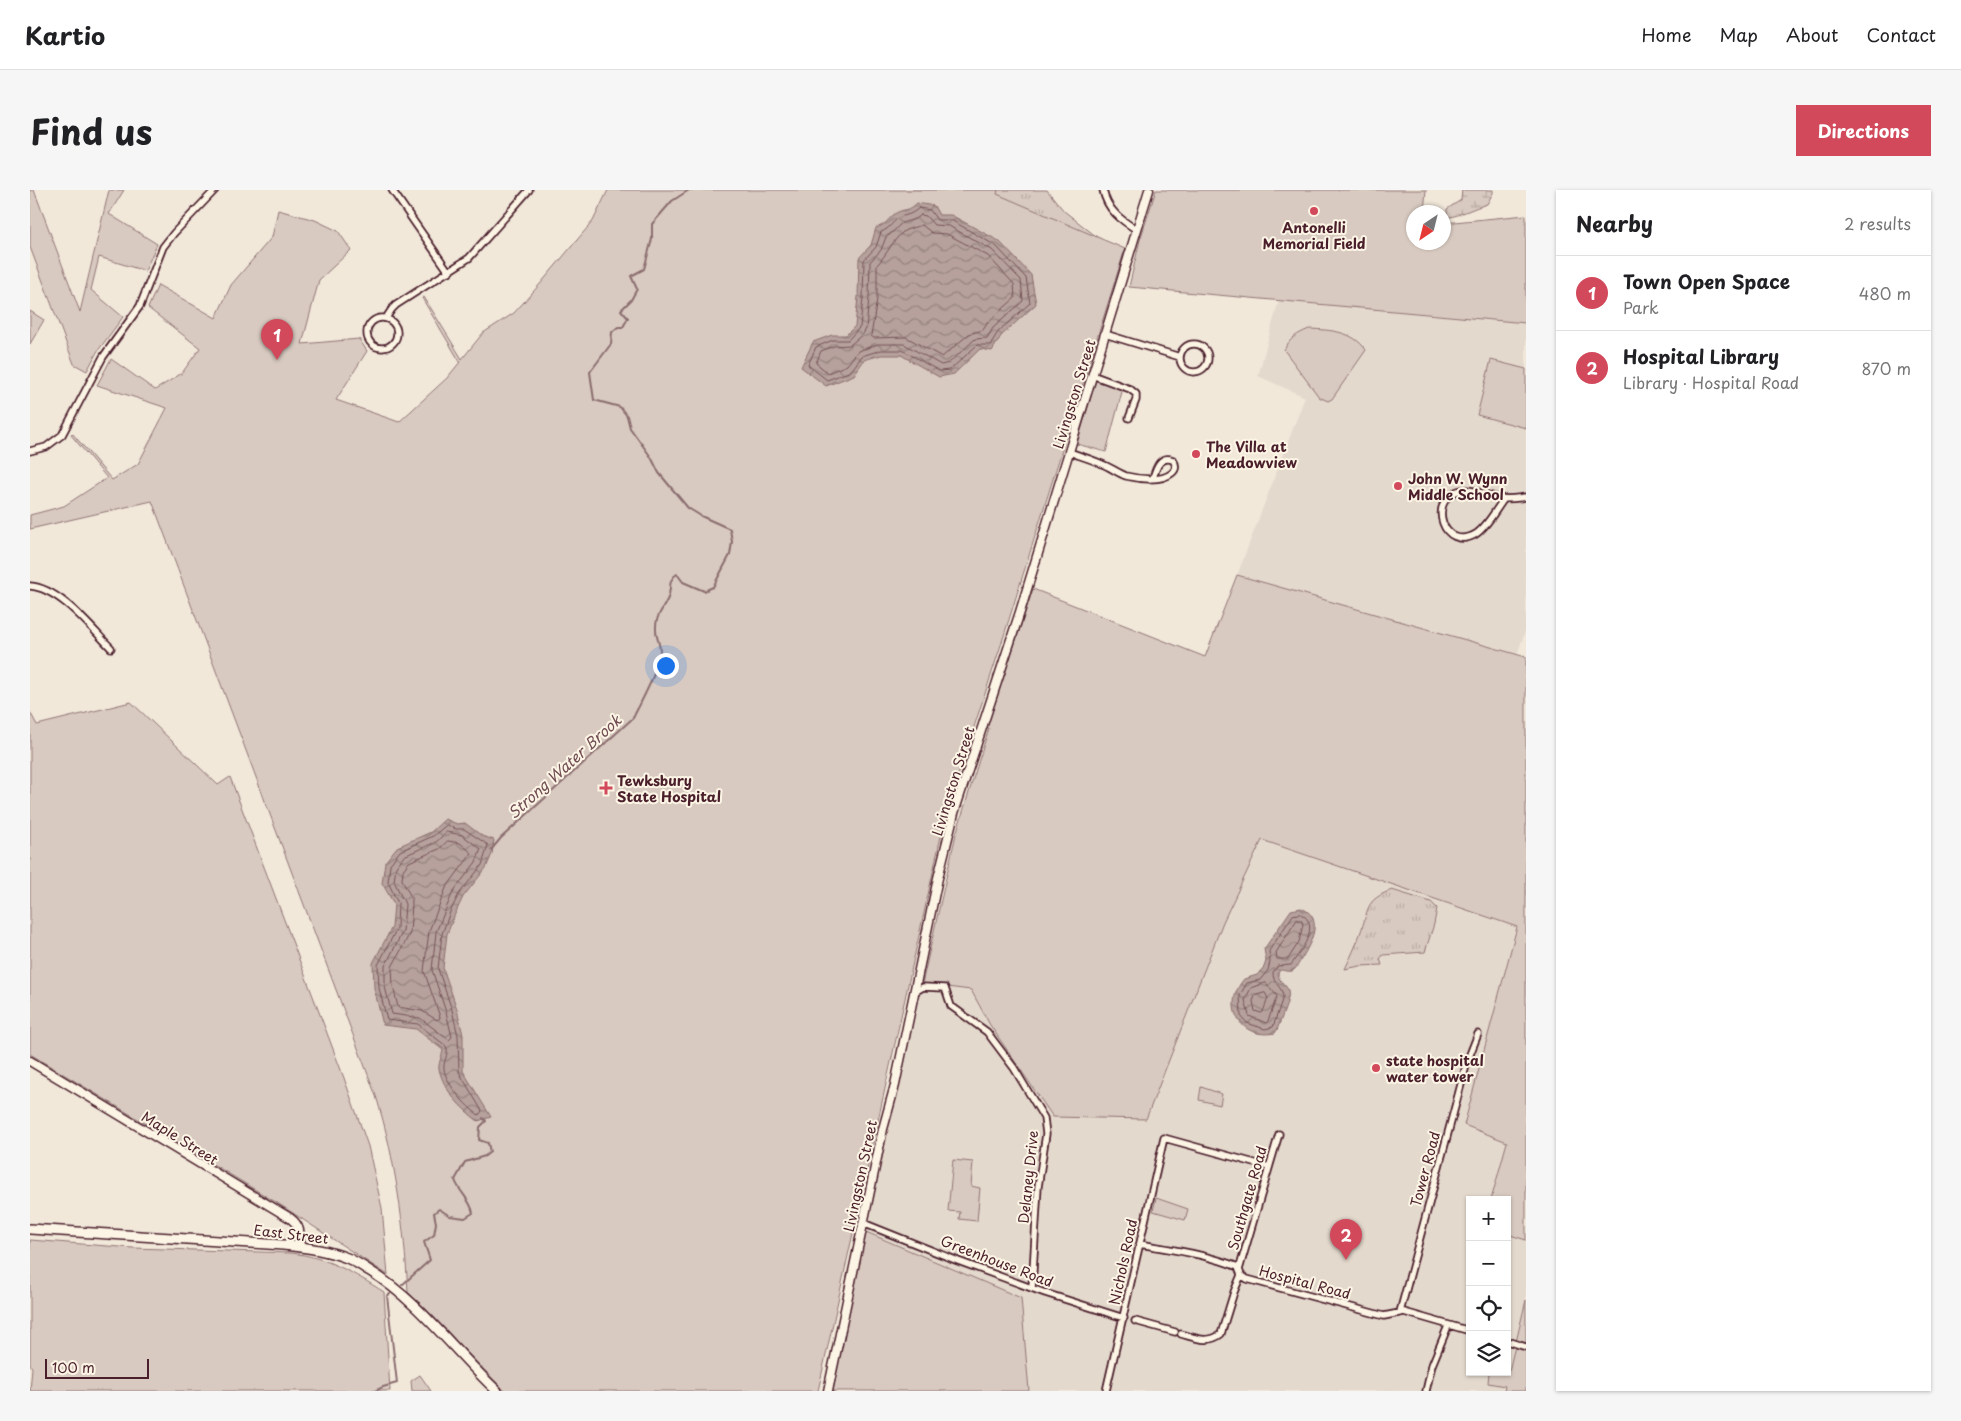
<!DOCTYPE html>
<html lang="en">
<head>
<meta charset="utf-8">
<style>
  :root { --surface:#fff; --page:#f6f6f6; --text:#202124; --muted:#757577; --line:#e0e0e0; --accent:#d1495b }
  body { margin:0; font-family:"Playpen Sans",sans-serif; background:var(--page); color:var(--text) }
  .controls { position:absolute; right:15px; bottom:15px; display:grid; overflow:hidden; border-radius:0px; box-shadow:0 1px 4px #0004 }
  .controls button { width:45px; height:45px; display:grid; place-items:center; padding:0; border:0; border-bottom:1px solid var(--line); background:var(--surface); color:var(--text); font:25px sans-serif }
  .compass { position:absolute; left:1376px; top:15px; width:45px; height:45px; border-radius:50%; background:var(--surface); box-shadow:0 1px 4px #0004; rotate:215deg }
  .scale { position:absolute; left:15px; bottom:12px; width:104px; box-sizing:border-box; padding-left:5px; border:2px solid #4a1f2b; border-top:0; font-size:14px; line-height:18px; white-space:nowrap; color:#4a1f2b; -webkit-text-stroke:4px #fcf5e5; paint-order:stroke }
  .you { position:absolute; left:635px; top:475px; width:18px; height:18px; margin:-12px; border:4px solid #fff; border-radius:50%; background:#1a73e8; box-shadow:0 0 0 8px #1a73e833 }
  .badge { display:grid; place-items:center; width:32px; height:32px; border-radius:50%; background:var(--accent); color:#fff; font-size:16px; font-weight:700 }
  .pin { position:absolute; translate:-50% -41px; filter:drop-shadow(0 1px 2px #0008) }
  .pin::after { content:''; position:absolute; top:26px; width:18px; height:15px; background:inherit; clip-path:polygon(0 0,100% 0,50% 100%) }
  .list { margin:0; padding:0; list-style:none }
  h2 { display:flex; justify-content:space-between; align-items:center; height:65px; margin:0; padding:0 20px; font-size:21px }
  h2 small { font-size:16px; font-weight:400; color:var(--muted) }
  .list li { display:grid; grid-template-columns:32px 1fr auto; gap:15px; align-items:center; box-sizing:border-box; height:75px; padding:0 20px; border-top:1px solid var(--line) }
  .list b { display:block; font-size:19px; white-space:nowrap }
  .list p { margin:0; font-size:16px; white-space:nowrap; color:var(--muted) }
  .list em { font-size:16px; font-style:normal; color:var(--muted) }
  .icon { flex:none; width:28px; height:28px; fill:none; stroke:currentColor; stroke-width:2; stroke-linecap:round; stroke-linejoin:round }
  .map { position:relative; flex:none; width:1496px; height:1201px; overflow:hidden; border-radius:0px }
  header { display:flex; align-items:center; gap:30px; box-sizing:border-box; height:70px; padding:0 25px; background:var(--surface); border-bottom:1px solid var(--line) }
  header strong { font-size:24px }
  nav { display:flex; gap:28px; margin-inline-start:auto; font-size:18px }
  .intro { display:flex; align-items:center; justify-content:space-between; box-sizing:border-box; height:120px; padding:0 30px }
  h1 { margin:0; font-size:35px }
  .button { padding:12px 22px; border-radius:0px; background:var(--accent); color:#fff; font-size:18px; font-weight:700 }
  main { display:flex; gap:30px; padding:0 30px }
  aside { flex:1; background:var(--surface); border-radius:0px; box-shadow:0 1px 4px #0004 }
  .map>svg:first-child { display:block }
  .built { fill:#e4d9cd; fill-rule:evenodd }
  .grass { fill:url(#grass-tufts); stroke:#917476 }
  .wetland { fill:url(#wetland-marsh); stroke:#917476 }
  .green { fill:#d8cac0; stroke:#917476 }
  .water { fill:url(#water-waves); stroke:#8b6d6f }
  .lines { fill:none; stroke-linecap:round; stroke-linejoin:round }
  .shore { stroke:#755358; stroke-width:1 }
  .stream { stroke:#8b6d6f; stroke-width:2 }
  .minor-casing { stroke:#4a1f2b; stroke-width:9 }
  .tertiary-casing { stroke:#4a1f2b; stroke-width:11 }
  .secondary-casing { stroke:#4a1f2b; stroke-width:12 }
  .minor { stroke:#fcf5e5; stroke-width:5.5 }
  .tertiary { stroke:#fcf5e5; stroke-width:8 }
  .secondary { stroke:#fcf5e5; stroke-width:9 }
  .poi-dot { fill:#d1495b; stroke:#fcf5e5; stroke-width:2 }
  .labels { text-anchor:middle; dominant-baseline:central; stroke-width:4; stroke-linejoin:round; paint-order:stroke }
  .poi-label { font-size:14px; font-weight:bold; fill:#4a1f2b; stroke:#fcf5e5; text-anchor:start }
  .street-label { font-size:14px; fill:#4a1f2b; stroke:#fcf5e5 }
  .water-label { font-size:15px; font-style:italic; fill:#704c53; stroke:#fcf5e5 }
</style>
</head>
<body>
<header>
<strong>Kartio</strong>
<nav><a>Home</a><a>Map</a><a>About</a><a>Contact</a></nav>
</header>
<div class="intro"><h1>Find us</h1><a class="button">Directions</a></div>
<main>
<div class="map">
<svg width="1496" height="1201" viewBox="0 0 1496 1201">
  <defs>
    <pattern id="grass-tufts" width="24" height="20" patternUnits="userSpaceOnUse" patternTransform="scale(1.25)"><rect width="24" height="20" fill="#d8cac0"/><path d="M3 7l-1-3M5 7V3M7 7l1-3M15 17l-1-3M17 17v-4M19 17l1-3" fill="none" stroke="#bbada5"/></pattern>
    <pattern id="wetland-marsh" width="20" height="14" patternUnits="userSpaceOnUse" patternTransform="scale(1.25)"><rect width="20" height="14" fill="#d8cac0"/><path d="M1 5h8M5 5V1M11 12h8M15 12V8" fill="none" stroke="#bbada5"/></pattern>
    <pattern id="water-waves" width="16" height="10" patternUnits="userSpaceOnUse" patternTransform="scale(1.25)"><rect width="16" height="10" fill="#b6a19c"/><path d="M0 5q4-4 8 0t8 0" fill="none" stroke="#96837f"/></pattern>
  </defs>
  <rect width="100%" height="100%" fill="#f1e8da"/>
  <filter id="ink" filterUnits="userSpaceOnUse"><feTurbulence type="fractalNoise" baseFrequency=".02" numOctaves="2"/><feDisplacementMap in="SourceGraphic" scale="10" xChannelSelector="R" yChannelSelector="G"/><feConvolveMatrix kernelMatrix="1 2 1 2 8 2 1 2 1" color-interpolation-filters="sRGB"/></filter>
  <g filter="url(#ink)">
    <path class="built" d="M1249,110L1496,133V439L1487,465L1496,467V1201H801L843,1006L926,644L939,599L1003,399L1176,467L1275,207L1228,186ZM1440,1010H1477V1182H1440Z"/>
    <path class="grass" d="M875,0H1017L1034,21L1067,47L1091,59L1093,70L1083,104L1072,107Z
      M1362,700L1401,712L1407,718L1404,734L1395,762L1353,765L1350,769L1352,775L1330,776L1315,779C1320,768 1326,756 1330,744C1339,720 1334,710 1362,700Z"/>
    <path class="wetland" d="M1432,0H1463V3L1457,14C1443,18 1431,25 1417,28V19L1431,10Z"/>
    <path class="green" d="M0,0H4L50,122L79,0H94L79,24L127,54L115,81L69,67L61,100L93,127L67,162L57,181L44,174L0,57Z
      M578,0H968L967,4L1095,59L971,455L917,619L788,1201H475L378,1102C374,1035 366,971 346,906L122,311L0,339V325L34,316L77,288L41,245L42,243L82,290L108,274L137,218L67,195L81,169L125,200L152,183L170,158L118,118L128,95L186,128L201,95L242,47L248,20L285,30L308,41L321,60L289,90L272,154L329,149L337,161L306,210L369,232L417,188L430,172L392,108L394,107L432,169L453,143L484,123L511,93L563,31Z
      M1126,0H1396L1394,22H1384V52H1414V33L1496,25V133L1099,97L1110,50Z
      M0,121L14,130L0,154Z
      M1279,139C1301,140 1323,141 1336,160L1302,209L1298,211L1289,207L1254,160C1260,148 1267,144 1279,139Z
      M1461,170L1496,179V238L1447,225Z
      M1066,190L1093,198L1076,262L1047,254Z
      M1207,385L1496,467V1050L1477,1044V1010H1461L1477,952L1434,935L1487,737L1232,650L1193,732L1116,929L1023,927L960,835L941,800L892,794L926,644L959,538L957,537L1003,399L1175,467Z
      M101,512L188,595L200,587L314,888L338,956L352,1018L358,1085L249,1014L0,864V522L7,535Z
      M1171,897L1192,904L1190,915L1169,910Z
      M923,970L943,972L941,996L950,998L947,1031L929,1029L930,1022L918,1021Z
      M1126,1008L1158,1019L1155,1030L1123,1021Z
      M836,1042L991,1108L999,1201H801Z
      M0,1050L103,1058L261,1063C297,1067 324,1083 354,1102L360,1201H0L2,1178L0,1174Z
      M1496,1110V1201H1474L1475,1196L1458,1193L1459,1182H1477L1479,1181Z
      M390,1185L401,1201H382L381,1191Z"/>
    <path class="water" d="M887,13L904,16L909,25H921L969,51L1001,85L1006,114L971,146L962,161L950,159L924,184L909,187L871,165H851L834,170L824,185L796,196L771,177L783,152L802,145H816L825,136L828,107L829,68L841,55L846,38C858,34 858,28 866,23C875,18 878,22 887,13Z
      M415,629L427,634L435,633L452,646L464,650L462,664L456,678L433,707L425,724L417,744L413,778L427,819L433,845V881L461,927L448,931C431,918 414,901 409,879C408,874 412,866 413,860L386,839L353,835L344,798L343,773L362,737L364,714L352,693L355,672L367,657L401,642Z
      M1271,718C1295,727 1281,753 1272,768C1269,772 1267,779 1262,781C1259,782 1253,780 1250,780L1248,783C1248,791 1255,793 1258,800C1261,808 1250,831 1247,840L1245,843C1210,850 1191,816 1214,789L1227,785L1234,777L1236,771L1234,759L1261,720Z"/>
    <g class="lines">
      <path class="shore" d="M889,18L900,20L907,30H921L966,56L996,88L1000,113L968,142L960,155H947L920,180L909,181L872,160H851L832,166L821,181L797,190L778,175L786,157L803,150H818L830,137L833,108L834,70L846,57L851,42C859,39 861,34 867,29C874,24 879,27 889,18Z
        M891,25L896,26L904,35L919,36L962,60L991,90L993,111L963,138L957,148L945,149L919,173L911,175L874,154H848L828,161L817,175L798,183L786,173L791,161L804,156L820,155L833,144L836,139L839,108L840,72L851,60L856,47C863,44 866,37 872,33C879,30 885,31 891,25Z
        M892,35L902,43L917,44L958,66L984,94L985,108L958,132L953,140L939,144L912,167L876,147L844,148L841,146L847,109V75C856,66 865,46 876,40C880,38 887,37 892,35Z
        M417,635L426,639H434L458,655L452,675L429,704L420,722L412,744L408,779L422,820L428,846L429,882L452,921L449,925C437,918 412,890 414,875C415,868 419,863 416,856L388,834L357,830L349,798L348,775L367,738L368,713L358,692L360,674L370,661L403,646Z
        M417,642L432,645L451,659L446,672L423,702L406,742L402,780L416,822L422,847L419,850L390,828L362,824L355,797V776L373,741L375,714L364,691L366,677L374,666L406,652Z
        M418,651L430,653L442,663L416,698L399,741L394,781L409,824L410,828L407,830L392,821L368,817L363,796L362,777L380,743L382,714L381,707L372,690L373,680L379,672L409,659Z
        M1271,724C1292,735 1270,762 1261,775L1248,776L1243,782C1242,793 1253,797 1253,807L1243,837L1235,839L1217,833L1211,826L1210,805L1217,793L1230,790L1238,780L1240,772L1239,761L1263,725Z
        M1267,730H1271L1273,734L1269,752L1258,769H1247L1246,763Z
        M1236,793L1247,806L1238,831L1236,833L1219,826L1215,810L1221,798Z
        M1235,803L1238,808L1233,822L1231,823L1225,821L1223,811L1225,806Z"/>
      <path class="stream" d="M461,660L471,648L603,528C612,510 627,483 630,463C631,455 626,448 626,440C625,426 633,420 638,408C642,398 637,390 647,384L653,392L674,401L683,397L700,365L702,352L700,339L671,326L658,318L629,283L621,267L600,238L597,226L590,217L564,210L560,182L581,154L582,142L588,137H593L598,128L591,120L601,110L607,99L601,86L614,79L622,49V34L642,11L659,0
        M372,1095L400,1070L394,1052L404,1045L406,1033L404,1023L409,1019L420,1026L435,1028L443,1023C441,1010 429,1002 425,990L435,972L455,966L460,962L458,953L449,950L450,937L456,931L453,928
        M345,1201L353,1197L367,1193L357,1106L360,1104"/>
      <g class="minor-casing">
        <path id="minor" d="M362,0L419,82
          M1073,0C1077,20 1091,30 1107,40
          M337 143a15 15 0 1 1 30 0a15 15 0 1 1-30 0Z
          M356,128L362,119L366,115L439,68L499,0
          M1075,144L1150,167
          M1150 168a14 14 0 1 1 28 0a14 14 0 1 1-28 0Z
          M1062,185L1100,199L1106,204V210L1099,228
          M0,261L16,257L32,245L73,167L110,116L133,57L144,43L185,0
          M1039,262C1050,266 1061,269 1072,274C1080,277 1088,283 1096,286C1108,289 1132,292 1142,283C1147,279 1146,274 1143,270C1130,265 1126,278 1123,288
          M1474,309C1466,319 1457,337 1446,344C1413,363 1397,310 1428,301C1441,297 1457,306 1469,308C1478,310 1487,308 1496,307
          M0,396C30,398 61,438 81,458
          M885,802L893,797L915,798L921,816L957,842L984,878L1014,928L1016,944L1008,997L1002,1098
          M833,1033L928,1071L1015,1103L1094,1128
          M1110,1054C1142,1060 1177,1064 1208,1077L1211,1085L1217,1089L1354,1126L1374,1122L1440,1141
          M1209,1080L1249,944
          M1370,1122L1437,872L1448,844
          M1105,1131L1145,1142
          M1151,1144C1166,1148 1178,1154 1191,1144L1204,1102L1211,1085
          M1477,1151L1496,1157
          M1076,1201L1134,948L1239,977
          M1396,1201L1402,1175L1418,1136"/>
      </g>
      <g class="tertiary-casing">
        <path id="tertiary" d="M0,871L260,1028C271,1036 270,1044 270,1057
          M798,1201L853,939L865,895L908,688L924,623L990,422L1119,0"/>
      </g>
      <g class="secondary-casing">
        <path id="secondary" d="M0,1039L253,1055C274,1057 297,1060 317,1068C325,1071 332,1076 340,1081C390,1112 424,1161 467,1201"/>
      </g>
      <use href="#minor" class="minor"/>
      <use href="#tertiary" class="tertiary"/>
      <use href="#secondary" class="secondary"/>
    </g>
  </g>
  <g class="poi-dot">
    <circle cx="1284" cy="21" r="5"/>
    <circle cx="1166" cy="264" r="5"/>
    <circle cx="1368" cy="296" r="5"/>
    <path d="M573.5 590.5h5v5h5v5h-5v5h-5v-5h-5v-5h5z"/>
    <circle cx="1346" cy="878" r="5"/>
  </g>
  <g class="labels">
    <g class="poi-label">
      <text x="1284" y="37" text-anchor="middle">Antonelli<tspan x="1284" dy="16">Memorial Field</tspan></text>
      <text x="1176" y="256">The Villa at<tspan x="1176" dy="16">Meadowview</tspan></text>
      <text x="1378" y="288">John W. Wynn<tspan x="1378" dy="16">Middle School</tspan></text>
      <text x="587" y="590">Tewksbury<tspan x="587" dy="16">State Hospital</tspan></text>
      <text x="1356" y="870">state hospital<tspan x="1356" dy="16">water tower</tspan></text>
    </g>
    <g class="street-label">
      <text transform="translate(1044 204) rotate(-73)">Livingston Street</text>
      <text transform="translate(923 591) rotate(-73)">Livingston Street</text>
      <text transform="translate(150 948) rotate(32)">Maple Street</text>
      <text transform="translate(1395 979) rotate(-75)">Tower Road</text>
      <text transform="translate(830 986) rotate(-78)">Livingston Street</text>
      <text transform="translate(998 987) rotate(-84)">Delaney Drive</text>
      <text transform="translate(1217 1008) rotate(-74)">Southgate Road</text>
      <text transform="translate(261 1044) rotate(7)">East Street</text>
      <text transform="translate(967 1071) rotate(21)">Greenhouse Road</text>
      <text transform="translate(1093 1072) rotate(-78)">Nichols Road</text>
      <text transform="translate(1275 1092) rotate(15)">Hospital Road</text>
    </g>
    <g class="water-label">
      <text transform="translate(534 576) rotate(-42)">Strong Water Brook</text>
    </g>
  </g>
</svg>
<div class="controls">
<button>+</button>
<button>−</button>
<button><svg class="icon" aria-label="locate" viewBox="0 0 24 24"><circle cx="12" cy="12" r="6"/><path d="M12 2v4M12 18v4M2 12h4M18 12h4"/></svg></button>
<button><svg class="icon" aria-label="layers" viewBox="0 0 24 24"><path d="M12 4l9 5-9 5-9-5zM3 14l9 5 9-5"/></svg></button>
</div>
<svg class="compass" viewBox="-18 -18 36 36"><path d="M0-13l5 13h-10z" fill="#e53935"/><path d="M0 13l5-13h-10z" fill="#757577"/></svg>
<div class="scale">100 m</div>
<div class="you"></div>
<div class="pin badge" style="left:247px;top:170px">1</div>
<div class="pin badge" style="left:1316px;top:1070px">2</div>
</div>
<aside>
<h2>Nearby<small>2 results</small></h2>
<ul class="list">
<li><span class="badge">1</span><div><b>Town Open Space</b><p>Park</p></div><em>480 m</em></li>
<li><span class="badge">2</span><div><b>Hospital Library</b><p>Library · Hospital Road</p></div><em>870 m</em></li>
</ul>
</aside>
</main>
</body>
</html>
